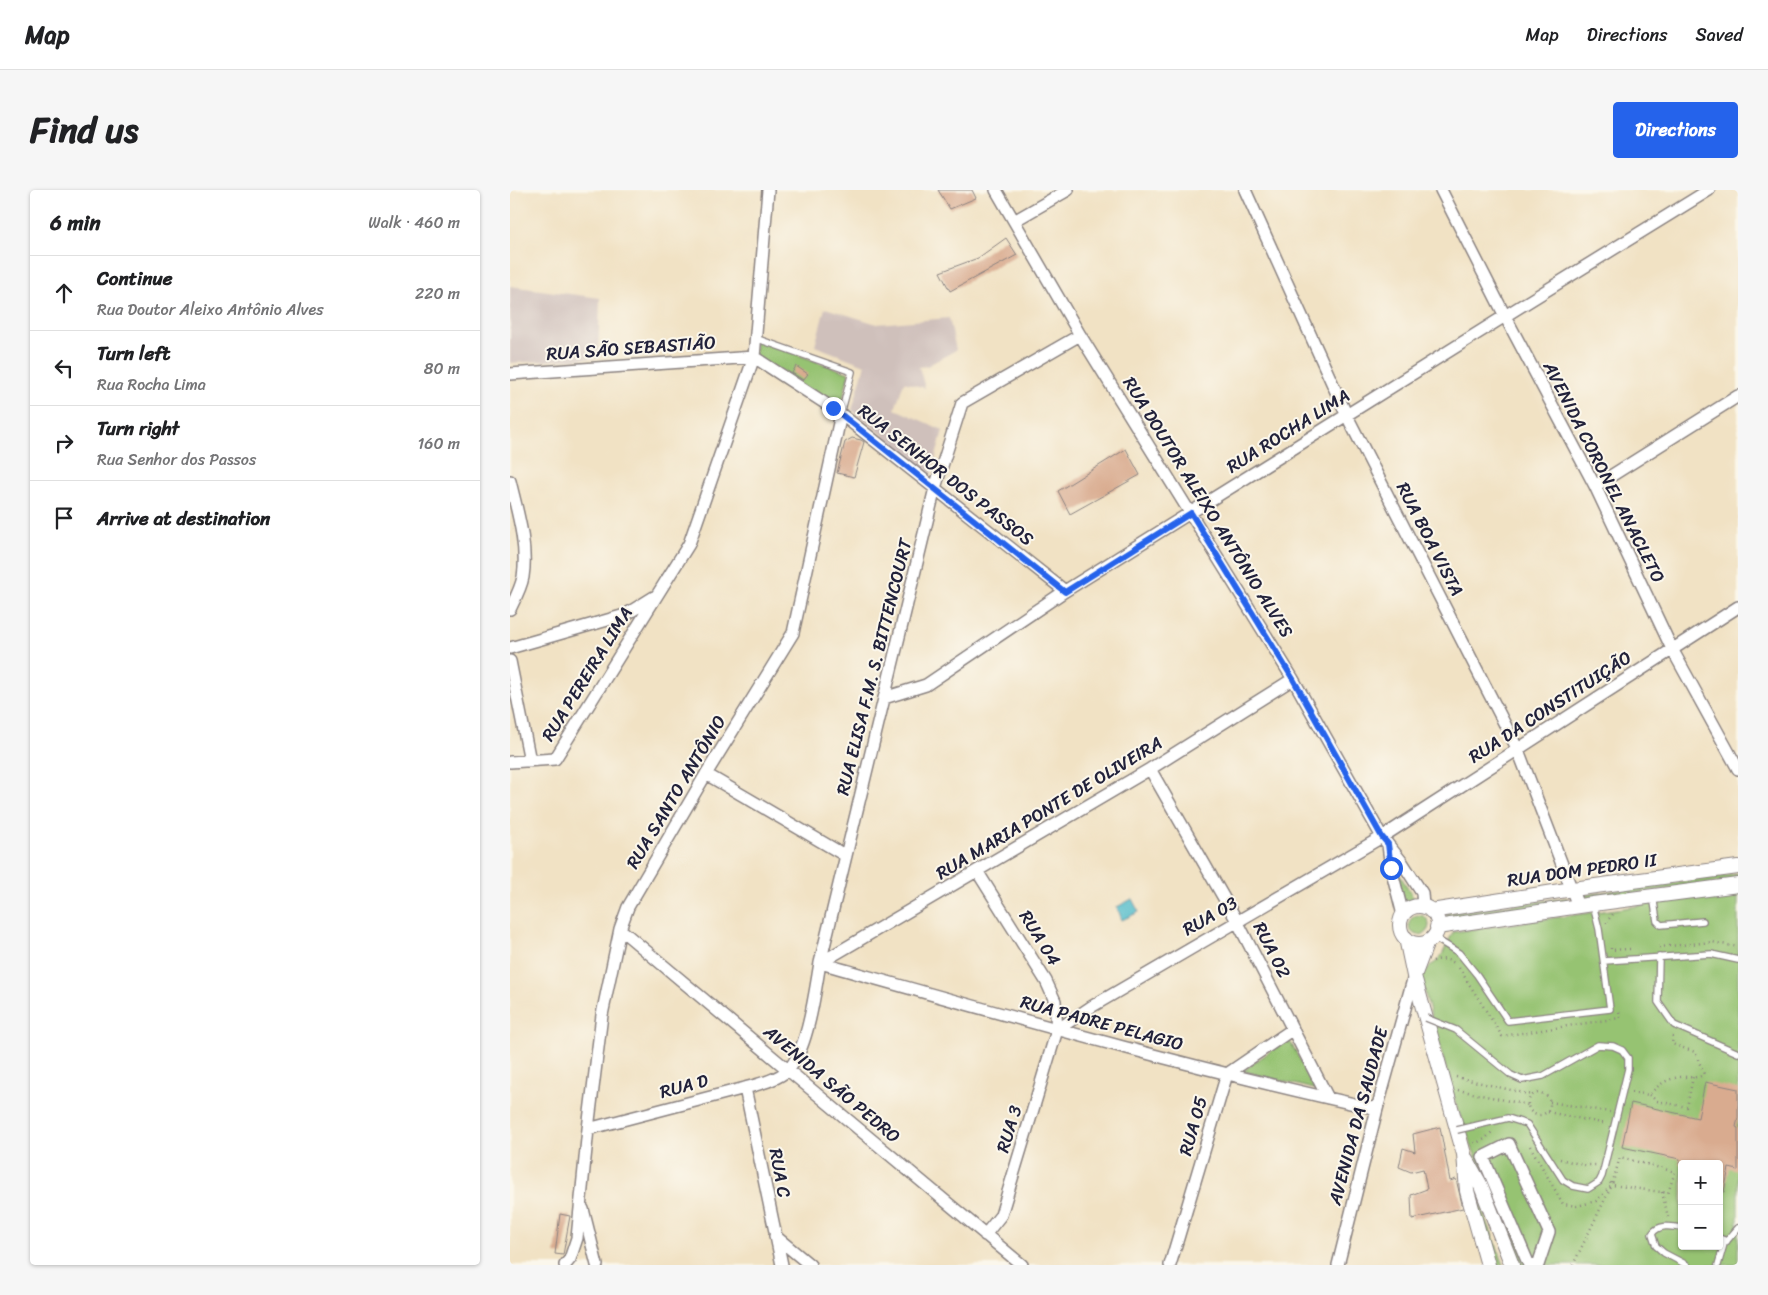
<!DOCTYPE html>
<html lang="en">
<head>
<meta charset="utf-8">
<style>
  :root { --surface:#fff; --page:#f6f6f6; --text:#202124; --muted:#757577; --line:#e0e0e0; --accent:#2563eb }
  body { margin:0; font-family:Sriracha,sans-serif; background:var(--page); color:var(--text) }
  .controls { position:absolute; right:15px; bottom:15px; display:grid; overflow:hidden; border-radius:5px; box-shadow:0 1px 4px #0004 }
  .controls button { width:45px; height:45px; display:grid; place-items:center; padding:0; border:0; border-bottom:1px solid var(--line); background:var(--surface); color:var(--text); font:25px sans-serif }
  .stop { position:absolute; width:15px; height:15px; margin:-11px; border:4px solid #2563eb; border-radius:50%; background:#fff }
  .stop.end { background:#2563eb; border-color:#fff; box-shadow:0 1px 5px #0008 }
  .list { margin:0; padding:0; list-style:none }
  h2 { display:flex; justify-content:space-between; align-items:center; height:65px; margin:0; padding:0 20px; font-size:21px }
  h2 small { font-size:16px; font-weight:400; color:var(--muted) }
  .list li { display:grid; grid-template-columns:32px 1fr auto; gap:15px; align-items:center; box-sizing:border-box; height:75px; padding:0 20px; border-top:1px solid var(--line) }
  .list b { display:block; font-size:19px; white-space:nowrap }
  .list p { margin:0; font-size:16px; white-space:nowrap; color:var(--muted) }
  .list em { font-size:16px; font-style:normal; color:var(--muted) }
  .icon { flex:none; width:28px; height:28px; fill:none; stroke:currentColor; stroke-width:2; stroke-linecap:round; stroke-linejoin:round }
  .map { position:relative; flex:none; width:1228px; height:1075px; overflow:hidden; border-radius:5px }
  header { display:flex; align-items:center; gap:30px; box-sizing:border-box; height:70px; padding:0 25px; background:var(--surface); border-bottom:1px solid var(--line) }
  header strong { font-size:24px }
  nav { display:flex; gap:28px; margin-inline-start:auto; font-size:18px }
  .intro { display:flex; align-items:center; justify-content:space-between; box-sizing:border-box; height:120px; padding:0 30px }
  h1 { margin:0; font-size:35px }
  .button { padding:12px 22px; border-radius:5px; background:var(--accent); color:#fff; font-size:18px; font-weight:700 }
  main { display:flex; gap:30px; padding:0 30px }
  aside { flex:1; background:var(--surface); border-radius:5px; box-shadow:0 1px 4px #0004 }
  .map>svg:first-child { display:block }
  .industrial { fill:#cfc0bb }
  .green { fill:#96c372; stroke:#5c7256; fill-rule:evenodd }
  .water { fill:#4ebac9; stroke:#386e82 }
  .building { fill:#d9ab8f }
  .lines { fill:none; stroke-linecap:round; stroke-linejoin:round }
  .service-casing { stroke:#8a8280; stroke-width:8 }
  .minor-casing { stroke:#8a8280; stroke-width:14 }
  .tertiary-casing { stroke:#8a8280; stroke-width:16 }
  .path { stroke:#8a8280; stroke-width:2.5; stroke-dasharray:1 4; stroke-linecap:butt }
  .service { stroke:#fff; stroke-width:5.5 }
  .minor { stroke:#fff; stroke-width:11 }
  .tertiary { stroke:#fff; stroke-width:14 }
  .service-bridge-casing { stroke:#8a8280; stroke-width:8; stroke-linecap:butt }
  .service-bridge { stroke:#fff; stroke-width:5.5 }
  .route { stroke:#2563eb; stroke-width:6 }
  .labels { text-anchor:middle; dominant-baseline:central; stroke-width:4; stroke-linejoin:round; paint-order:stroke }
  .street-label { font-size:18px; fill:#22223b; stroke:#fbf7ec }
</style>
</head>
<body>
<header>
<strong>Map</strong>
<nav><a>Map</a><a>Directions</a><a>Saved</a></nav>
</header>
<div class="intro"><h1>Find us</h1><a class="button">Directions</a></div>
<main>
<aside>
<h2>6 min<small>Walk · 460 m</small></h2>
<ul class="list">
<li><svg class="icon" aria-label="ahead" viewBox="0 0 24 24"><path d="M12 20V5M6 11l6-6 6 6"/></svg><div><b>Continue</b><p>Rua Doutor Aleixo Antônio Alves</p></div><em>220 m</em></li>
<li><svg class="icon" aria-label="left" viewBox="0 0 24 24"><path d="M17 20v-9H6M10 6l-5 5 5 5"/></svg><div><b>Turn left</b><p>Rua Rocha Lima</p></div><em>80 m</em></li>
<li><svg class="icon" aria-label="right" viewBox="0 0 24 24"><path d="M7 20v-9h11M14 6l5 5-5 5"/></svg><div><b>Turn right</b><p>Rua Senhor dos Passos</p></div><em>160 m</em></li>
<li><svg class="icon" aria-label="arrive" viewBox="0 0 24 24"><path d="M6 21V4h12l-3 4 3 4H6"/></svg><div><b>Arrive at destination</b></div></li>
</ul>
</aside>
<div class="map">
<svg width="1228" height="1075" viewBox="0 0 1228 1075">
  <rect width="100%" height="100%" fill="#fbf7ec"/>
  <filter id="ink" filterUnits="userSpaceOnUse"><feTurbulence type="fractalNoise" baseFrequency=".02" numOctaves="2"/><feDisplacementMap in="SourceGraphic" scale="10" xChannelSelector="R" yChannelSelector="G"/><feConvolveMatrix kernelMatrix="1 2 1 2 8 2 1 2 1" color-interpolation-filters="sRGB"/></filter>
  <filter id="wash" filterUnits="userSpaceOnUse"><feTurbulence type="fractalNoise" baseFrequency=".0096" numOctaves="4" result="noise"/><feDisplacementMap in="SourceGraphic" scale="20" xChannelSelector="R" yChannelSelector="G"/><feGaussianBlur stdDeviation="1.12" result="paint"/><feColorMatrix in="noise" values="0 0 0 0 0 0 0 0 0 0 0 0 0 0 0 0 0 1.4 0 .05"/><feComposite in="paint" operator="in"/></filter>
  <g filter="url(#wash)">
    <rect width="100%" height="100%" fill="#f1e2c4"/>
    <path class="industrial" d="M0,96L90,108L88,168L0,173Z
      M315,118L367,134L439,128L446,160L417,176L409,177L415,198L394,192L385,219L433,240L421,285L342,220L355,175L305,156Z"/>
    <path class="green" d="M246,150L339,183L330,221L245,166Z
      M884,675L906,712L895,716Z
      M1228,684V690L1071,710L1073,705Z
      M1228,702V1075H1007L946,915L911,789L921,775L925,773L932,765L943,742ZM1172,974H1209V1056H1172Z
      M1057,708L1060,713L939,730L936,728L937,723Z
      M899 735a10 10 0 1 1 20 0a10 10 0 1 1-20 0Z
      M778,848L807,900L733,881Z
      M966,1011H969L994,1075H984Z"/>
    <path class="water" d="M622,709L629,722L612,730L607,717Z"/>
    <g id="blocks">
      <path class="building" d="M428,0H462L466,8L440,19Z
        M496,48L507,65L440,101L430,82L468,68Z
        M286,176L298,184L293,190L282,183Z
        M342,248L351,250L354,252L344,287L327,283L335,252Z
        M616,259L630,285L560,324L548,301Z
        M1195,892L1228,899V928L1226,937L1228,938V980L1219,978L1214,1002L1209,1001V974H1169L1170,969L1112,957L1121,913L1188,928Z
        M930,937L940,991L946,989L953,1018L902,1029L901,1005L917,999L913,979L901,982L889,977L893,958L905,962L903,944Z
        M50,1024L60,1026L53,1065L45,1064Z"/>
    </g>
  </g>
  <g filter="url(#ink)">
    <use href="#blocks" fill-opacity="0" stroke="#8a8280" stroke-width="1"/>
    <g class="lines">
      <g class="service-casing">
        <path id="service" d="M245,148L342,182L331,224
          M1143,706L1147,731L1151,735L1193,731
          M923,747L949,763L967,785L998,831L1100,819L1089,739L1083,715
          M1149,767L1148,812L1164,835L1228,863
          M1094,771L1201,764L1228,770
          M1172,1038C1161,1036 1148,1034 1142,1044L1146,1056L1154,1063L1177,1075
          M1209,1048L1217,1051
          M1208,1075L1214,1054L1228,1038"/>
      </g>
      <g class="minor-casing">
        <path id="minor" d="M486,0L570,145L783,489L872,647L892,672L912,703L913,717
          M735,0L837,226L1008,560L1068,716
          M931,0L995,126L1085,296L1162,459L1228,579
          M504,31L558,0
          M244,167L327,221L555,401
          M0,184L244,167
          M0,291C7,321 18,355 13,387C11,398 5,409 0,419
          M1085,296L1228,206
          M0,458L115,425L144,407
          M0,471L20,571
          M374,508L416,495L555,401L995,126L1199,0
          M0,572L45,569L179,354L244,167L258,0
          M640,579L727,731L818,908
          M196,584L336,666
          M878,655L881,678L893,725
          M467,681L536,791L545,811L547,840L491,1025L475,1045
          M110,739L278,880L512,1075
          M310,773C495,825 679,878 867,919
          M310,773L640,579L783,489
          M547,840L581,817L872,647L1228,417
          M235,898L272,1075
          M78,939L235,898C249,894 267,890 278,880C298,860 305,801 310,773L425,298L452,213L570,145
          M73,1019L87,1075
          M265,1046L300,1075
          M55,1075L60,1069L67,1048L78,939L92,825L110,739L118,717L196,584L283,443L331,224
          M660,1075L717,884L783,839
          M828,1075L867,919L904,786
          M1019,1075L973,967L999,954L1039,1042L1028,1075"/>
      </g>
      <g class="tertiary-casing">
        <path id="tertiary" d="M890 735a19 19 0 1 1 38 0a19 19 0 1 1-38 0Z
          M921,721L1063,699L1228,677
          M927,737L1083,714L1228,695
          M896,748L904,786L954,964L957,1001L978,1075
          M904,786L917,752
          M956,969L971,996L1002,1075"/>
      </g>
      <path class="path" d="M1097,733V731L1104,723
        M1149,757L1202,752L1228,757
        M1101,758V760L1121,759
        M923,771C932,768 938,769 946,774
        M949,778L992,846L1110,828L1109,821
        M946,887L1022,905
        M948,900L1018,915
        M1121,902L1139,905C1148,895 1156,889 1170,887C1179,886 1187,890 1194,884L1185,862L1162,854L1163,843
        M1018 914a11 11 0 1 1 22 0a11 11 0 1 1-22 0Z
        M1139,905L1147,911L1177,917L1183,887
        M1040,912L1100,922
        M1038,922L1096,934
        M964,952L966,953L975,949L983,941
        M1020,956L1053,1014L1067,1016L1086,1011L1102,995L1110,967L1165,982L1158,1003L1102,995L1098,990
        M1050,969L1073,975H1086
        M1152,1002L1158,1027
        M1063,1075L1101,997"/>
      <use href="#service" class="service"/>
      <use href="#minor" class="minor"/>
      <use href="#tertiary" class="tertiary"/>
      <g class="service-bridge-casing">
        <path id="service-bridge" d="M916,828L946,840L1001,885L1012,890L1033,886L1088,855L1103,856L1112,860L1118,868V879L1092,986L1089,992L1078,999L1063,996L1053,990L1017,934L998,928L947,940"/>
      </g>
      <use href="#service-bridge" class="service-bridge"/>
    </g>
  </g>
  <g class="lines" filter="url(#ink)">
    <path class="route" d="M323,218L555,402L681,323L783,489L872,647L878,654L881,678"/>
  </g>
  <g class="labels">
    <g class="street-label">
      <text transform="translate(121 158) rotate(-4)">RUA SÃO SEBASTIÃO</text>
      <text transform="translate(778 241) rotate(-32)">RUA ROCHA LIMA</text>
      <text transform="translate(1094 282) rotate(63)">AVENIDA CORONEL ANACLETO</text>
      <text transform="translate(436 285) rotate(38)">RUA SENHOR DOS PASSOS</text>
      <text transform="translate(698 317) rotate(58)">RUA DOUTOR ALEIXO ANTÔNIO ALVES</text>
      <text transform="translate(920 349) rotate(63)">RUA BOA VISTA</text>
      <text transform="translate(364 477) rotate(-76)">RUA ELISA F.M. S. BITTENCOURT</text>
      <text transform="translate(77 484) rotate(-58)">RUA PEREIRA LIMA</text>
      <text transform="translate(1040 517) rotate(-33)">RUA DA CONSTITUIÇÃO</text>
      <text transform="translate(166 602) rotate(-59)">RUA SANTO ANTÔNIO</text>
      <text transform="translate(539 618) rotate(-31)">RUA MARIA PONTE DE OLIVEIRA</text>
      <text transform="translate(1072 680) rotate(-8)">RUA DOM PEDRO II</text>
      <text transform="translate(700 726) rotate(-30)">RUA 03</text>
      <text transform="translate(530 748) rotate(58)">RUA 04</text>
      <text transform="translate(762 760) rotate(63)">RUA 02</text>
      <text transform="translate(592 833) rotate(15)">RUA PADRE PELAGIO</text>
      <text transform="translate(322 894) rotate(40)">AVENIDA SÃO PEDRO</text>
      <text transform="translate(174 896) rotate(-15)">RUA D</text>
      <text transform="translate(848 926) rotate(-75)">AVENIDA DA SAUDADE</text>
      <text transform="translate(683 936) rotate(-74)">RUA 05</text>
      <text transform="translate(499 939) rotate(-73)">RUA 3</text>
      <text transform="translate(270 983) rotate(79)">RUA C</text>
    </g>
  </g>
</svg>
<div class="controls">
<button>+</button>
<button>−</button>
</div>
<div class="stop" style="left:881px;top:678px"></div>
<div class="stop end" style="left:323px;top:218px"></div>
</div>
</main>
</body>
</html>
